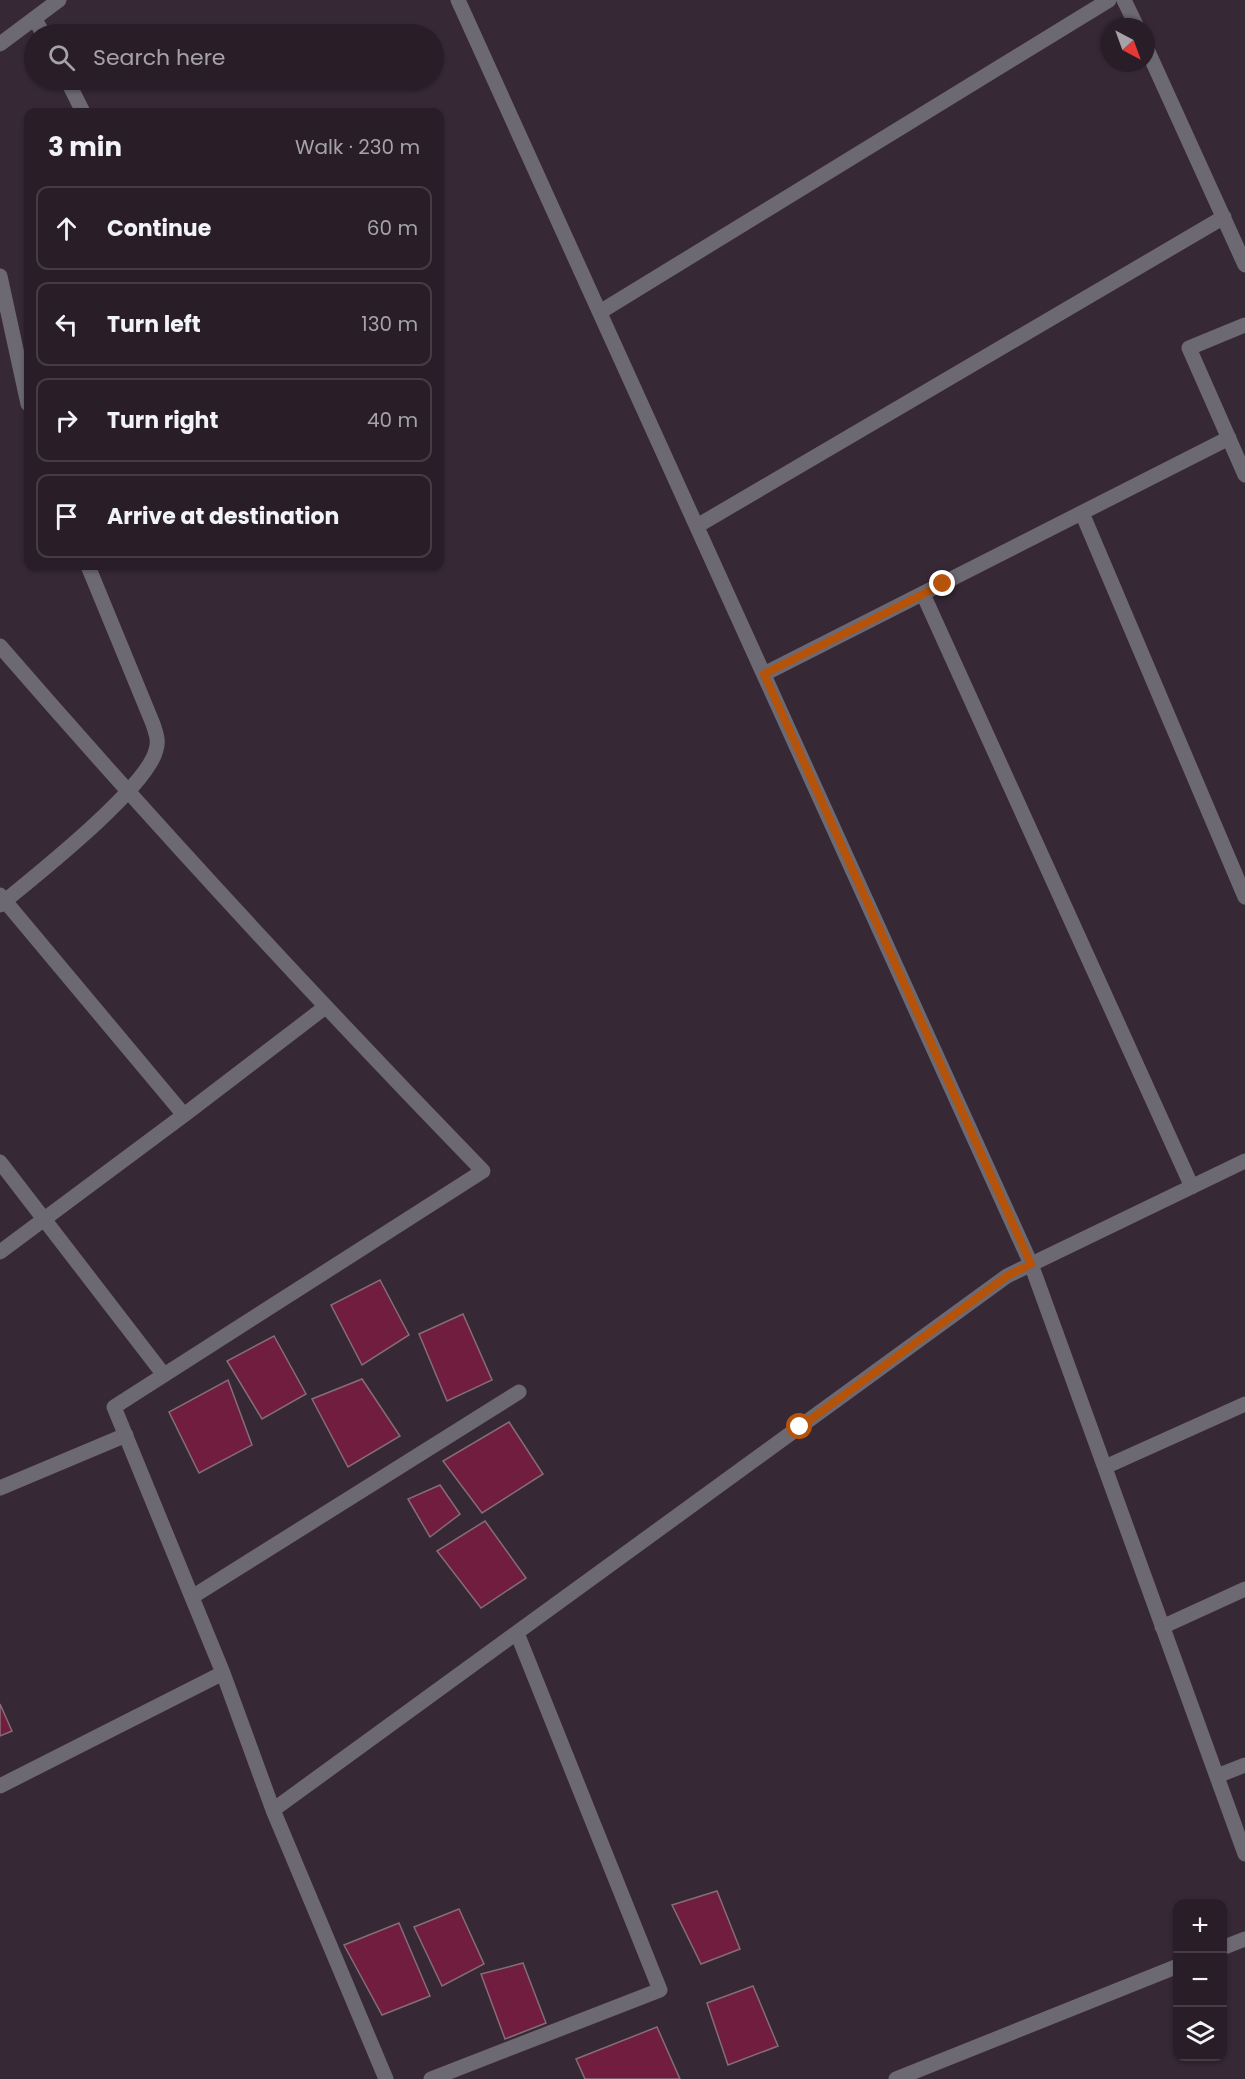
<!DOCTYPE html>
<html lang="en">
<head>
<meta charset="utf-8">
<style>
  :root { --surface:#291e28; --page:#352b34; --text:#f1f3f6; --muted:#a5a2a8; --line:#453c45 }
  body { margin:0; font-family:Poppins,sans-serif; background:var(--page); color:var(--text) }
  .controls { position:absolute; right:18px; bottom:18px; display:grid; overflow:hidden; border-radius:12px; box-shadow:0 2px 4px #0004 }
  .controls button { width:54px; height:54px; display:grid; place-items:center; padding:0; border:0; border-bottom:2px solid var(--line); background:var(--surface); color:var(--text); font:30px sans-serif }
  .compass { position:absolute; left:1101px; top:18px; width:54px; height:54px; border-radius:50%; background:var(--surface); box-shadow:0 2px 4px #0004; rotate:139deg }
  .stop { position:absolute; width:18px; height:18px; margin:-14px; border:4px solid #b45309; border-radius:50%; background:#fff }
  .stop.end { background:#b45309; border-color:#fff; box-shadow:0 2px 6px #0008 }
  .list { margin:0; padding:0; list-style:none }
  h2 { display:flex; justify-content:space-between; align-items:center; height:78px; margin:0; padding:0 24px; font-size:26px }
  h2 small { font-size:20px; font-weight:400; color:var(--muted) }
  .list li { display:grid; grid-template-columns:39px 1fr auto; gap:18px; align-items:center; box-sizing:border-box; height:84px; margin:0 12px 12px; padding:0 12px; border:2px solid var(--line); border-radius:12px }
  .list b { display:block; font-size:22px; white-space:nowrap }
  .list em { font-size:20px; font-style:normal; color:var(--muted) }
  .icon { flex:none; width:33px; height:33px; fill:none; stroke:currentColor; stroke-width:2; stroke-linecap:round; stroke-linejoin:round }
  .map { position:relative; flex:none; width:1245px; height:2079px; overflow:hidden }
  .search { position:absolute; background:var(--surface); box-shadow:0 2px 4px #0004; left:24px; top:24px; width:420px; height:66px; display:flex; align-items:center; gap:15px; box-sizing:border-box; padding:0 21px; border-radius:33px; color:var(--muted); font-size:22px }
  .panel { position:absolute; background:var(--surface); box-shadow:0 2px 4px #0004; left:24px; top:108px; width:420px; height:462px; border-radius:12px }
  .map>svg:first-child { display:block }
  .building { fill:#711d40; stroke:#846e74; stroke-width:1.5 }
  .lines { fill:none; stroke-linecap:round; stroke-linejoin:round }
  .minor { stroke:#6c6972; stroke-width:15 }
  .route { stroke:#b45309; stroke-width:8 }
</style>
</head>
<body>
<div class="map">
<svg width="1245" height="2079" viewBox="0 0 1245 2079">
  <rect width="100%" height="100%" fill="#372835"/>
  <path class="building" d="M380,1280L409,1335L362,1365L331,1305Z
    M463,1314L492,1380L447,1401L419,1334Z
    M274,1336L306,1394L262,1419L227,1361Z
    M362,1379L400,1436L348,1467L312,1399Z
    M228,1380L252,1445L199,1473L169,1412Z
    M509,1422L543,1474L482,1513L443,1461Z
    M440,1485L460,1514L430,1537L408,1499Z
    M485,1521L526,1578L481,1608L437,1551Z
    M0,1704L12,1731L0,1736Z
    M717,1891L740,1949L701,1964L672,1905Z
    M459,1909L484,1964L442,1986L414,1927Z
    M399,1923L430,1996L382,2015L344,1945Z
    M523,1963L546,2023L505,2039L481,1974Z
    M753,1986L778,2046L728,2065L707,2003Z
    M657,2027L680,2079H585L576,2059Z"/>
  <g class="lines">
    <path class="minor" d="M458,0L1031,1264L1245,1854
      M1124,0L1137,27
      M35,19L43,34
      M0,44L59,0
      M1146,47L1245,265
      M67,80L83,112
      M0,276L28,404
      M600,312L1109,0
      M1245,325L1189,348L1245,475
      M1082,513L1245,897
      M697,526L1224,217
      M923,594L1192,1187
      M0,646C156,826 317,1000 483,1171L114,1407L223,1673
      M764,674L1229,438
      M0,895L184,1115L324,1008
      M0,905C34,877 147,788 156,750C159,741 156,733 153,724L88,566
      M0,1162L164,1375
      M0,1252L184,1115
      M1105,1467L1245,1404
      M0,1488L126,1435
      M192,1597L519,1392
      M1162,1627L1245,1589
      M1217,1776L1245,1765
      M0,1786L223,1673L273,1810L1007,1276L1245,1161
      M273,1810L386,2079
      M1222,1948L1245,1939
      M431,2079L660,1990L517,1633
      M896,2079L1178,1966"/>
  </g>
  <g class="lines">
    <path class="route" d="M800,1427L1007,1276L1031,1264L764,674L943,584"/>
  </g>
</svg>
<div class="controls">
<button>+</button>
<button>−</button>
<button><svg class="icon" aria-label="layers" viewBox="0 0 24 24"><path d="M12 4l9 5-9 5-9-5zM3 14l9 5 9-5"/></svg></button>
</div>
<svg class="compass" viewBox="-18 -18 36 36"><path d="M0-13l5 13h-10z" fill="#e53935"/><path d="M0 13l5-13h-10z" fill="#a5a2a8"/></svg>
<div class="stop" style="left:800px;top:1427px"></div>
<div class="stop end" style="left:943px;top:584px"></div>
<div class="search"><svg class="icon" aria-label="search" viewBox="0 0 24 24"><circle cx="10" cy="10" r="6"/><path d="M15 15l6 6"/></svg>Search here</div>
<section class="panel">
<h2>3 min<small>Walk · 230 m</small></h2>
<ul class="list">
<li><svg class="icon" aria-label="ahead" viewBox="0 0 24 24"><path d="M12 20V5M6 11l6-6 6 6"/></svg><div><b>Continue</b></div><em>60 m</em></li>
<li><svg class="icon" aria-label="left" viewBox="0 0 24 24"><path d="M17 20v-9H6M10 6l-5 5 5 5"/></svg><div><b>Turn left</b></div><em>130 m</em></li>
<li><svg class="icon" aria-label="right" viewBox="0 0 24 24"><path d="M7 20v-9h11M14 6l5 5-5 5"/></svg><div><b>Turn right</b></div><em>40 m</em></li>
<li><svg class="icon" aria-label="arrive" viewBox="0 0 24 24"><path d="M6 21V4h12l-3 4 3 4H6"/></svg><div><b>Arrive at destination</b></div></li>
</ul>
</section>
</div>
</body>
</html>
